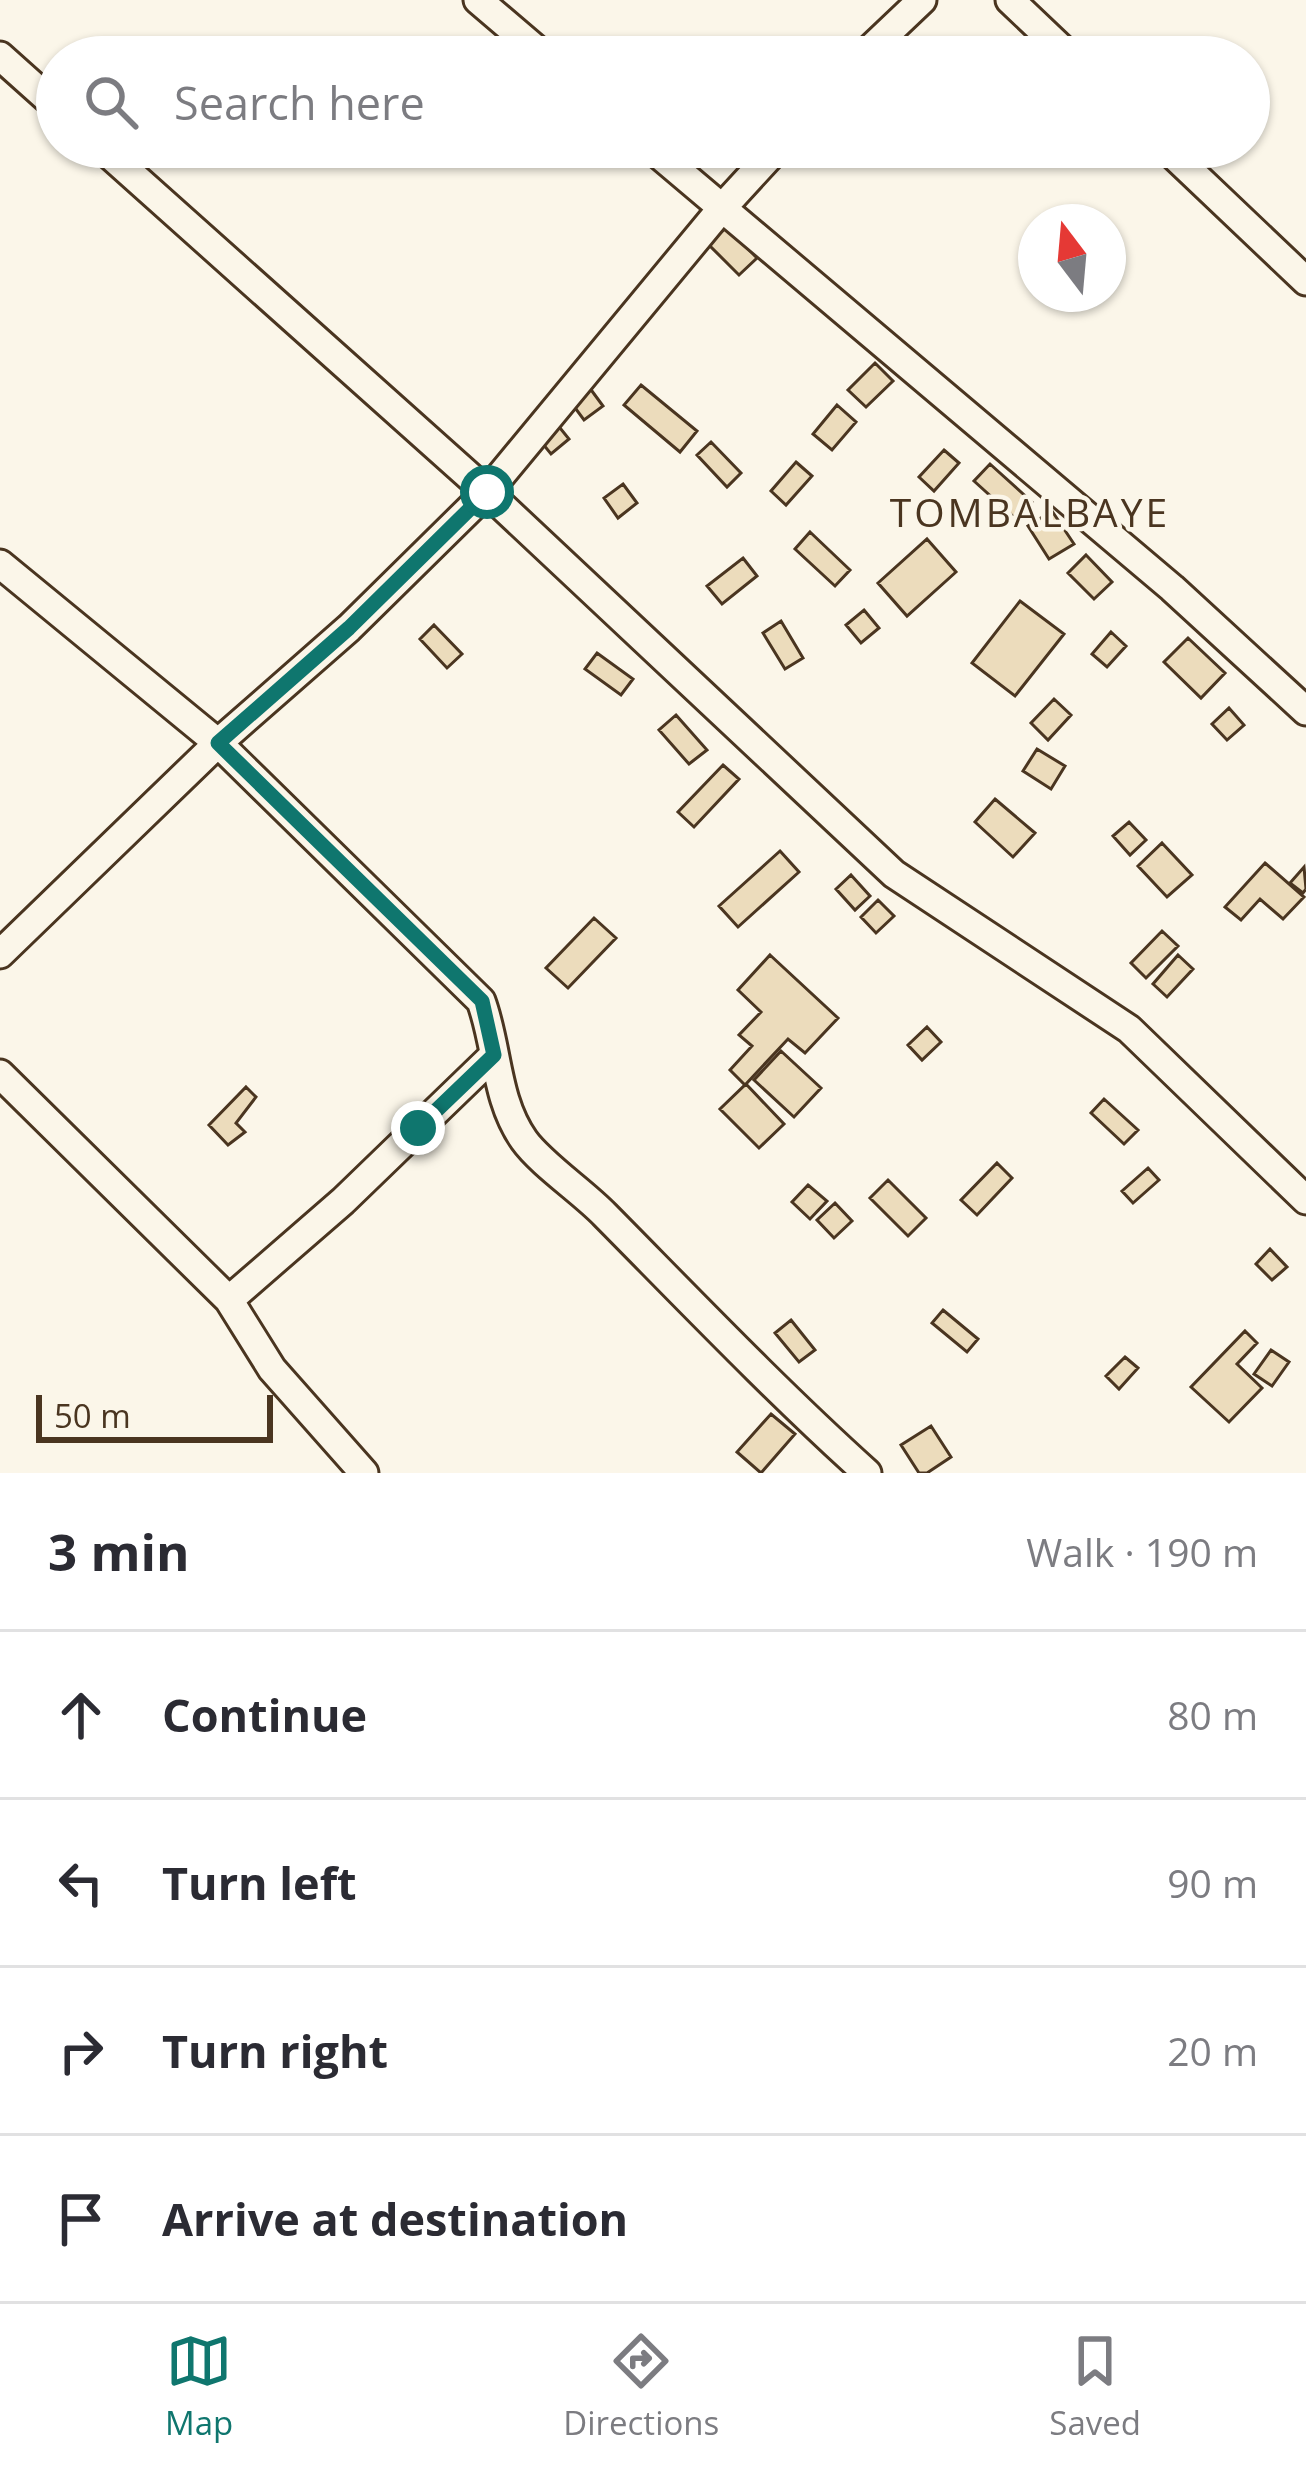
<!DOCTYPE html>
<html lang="en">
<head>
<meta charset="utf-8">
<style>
  :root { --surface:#fff; --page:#f2f2f3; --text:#2b2b33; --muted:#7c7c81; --line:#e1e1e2; --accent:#0f766e }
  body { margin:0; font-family:"Open Sans",sans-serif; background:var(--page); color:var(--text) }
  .compass { position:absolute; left:1018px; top:204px; width:108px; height:108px; border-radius:50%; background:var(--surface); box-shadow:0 3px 9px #0004; rotate:344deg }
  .scale { position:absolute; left:36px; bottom:30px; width:237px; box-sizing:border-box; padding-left:12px; border:6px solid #4a3520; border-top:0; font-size:33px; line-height:42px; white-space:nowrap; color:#4a3520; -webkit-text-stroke:9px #fbf6e9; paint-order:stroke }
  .stop { position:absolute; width:36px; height:36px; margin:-27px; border:9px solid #0f766e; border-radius:50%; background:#fff }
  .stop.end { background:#0f766e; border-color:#fff; box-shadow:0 3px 12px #0008 }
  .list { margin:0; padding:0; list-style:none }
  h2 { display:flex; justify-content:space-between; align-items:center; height:156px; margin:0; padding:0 48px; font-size:51px }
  h2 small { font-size:39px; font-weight:400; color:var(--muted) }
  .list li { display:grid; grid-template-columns:78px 1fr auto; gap:36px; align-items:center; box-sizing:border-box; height:168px; padding:0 48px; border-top:3px solid var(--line) }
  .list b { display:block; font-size:45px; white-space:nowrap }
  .list em { font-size:39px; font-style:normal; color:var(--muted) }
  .icon { flex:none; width:66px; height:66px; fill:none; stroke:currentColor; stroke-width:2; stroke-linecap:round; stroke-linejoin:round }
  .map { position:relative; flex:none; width:1306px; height:1473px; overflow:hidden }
  .search { position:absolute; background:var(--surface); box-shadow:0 3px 9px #0004; left:36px; right:36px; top:36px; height:132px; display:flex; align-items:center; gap:30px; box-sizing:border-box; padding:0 42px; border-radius:66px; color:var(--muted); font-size:45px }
  .sheet { height:828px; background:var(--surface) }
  nav { display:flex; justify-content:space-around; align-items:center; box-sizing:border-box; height:168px; border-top:3px solid var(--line); background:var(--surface); font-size:33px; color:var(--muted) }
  nav a { display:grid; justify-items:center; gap:6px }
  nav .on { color:var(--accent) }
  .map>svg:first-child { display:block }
  .building { fill:#ecdcbc; stroke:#4a3520; stroke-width:3 }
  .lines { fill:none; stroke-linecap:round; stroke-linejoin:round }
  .minor-casing { stroke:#4a3520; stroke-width:33 }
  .minor { stroke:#fbf6e9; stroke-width:27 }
  .route { stroke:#0f766e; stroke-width:15 }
  .labels { text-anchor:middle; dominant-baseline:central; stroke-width:9; stroke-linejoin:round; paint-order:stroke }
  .neighbourhood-label { font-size:39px; letter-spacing:3px; fill:#4a3520; stroke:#fbf6e9 }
</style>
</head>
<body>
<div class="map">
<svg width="1306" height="1473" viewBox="0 0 1306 1473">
  <rect width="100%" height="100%" fill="#fbf6e9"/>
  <path class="building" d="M727,227L757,258L739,275L708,244Z
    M875,363L893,381L866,407L848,390Z
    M641,385L697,431L680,452L624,405Z
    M589,387L603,406L584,420L570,401Z
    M837,405L856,422L832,450L813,434Z
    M556,423L569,439L551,454L538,438Z
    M711,442L741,473L727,487L697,455Z
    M944,450L959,463L934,491L919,477Z
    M796,462L812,476L786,505L771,491Z
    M990,464L1032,502L1016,519L974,481Z
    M623,484L637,503L618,518L604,498Z
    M1052,511L1074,544L1049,559L1028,526Z
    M810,532L850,570L835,586L795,549Z
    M927,539L956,572L907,616L878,583Z
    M1086,555L1112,582L1094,599L1068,573Z
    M743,558L757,576L722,604L707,586Z
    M1020,601L1064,634L1015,696L972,663Z
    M864,610L879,628L861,643L846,625Z
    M781,621L803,658L785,669L763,633Z
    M434,625L462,654L447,668L420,639Z
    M1111,632L1126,646L1107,667L1092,654Z
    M1188,638L1225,673L1201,698L1164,662Z
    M597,653L633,679L621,695L585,669Z
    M1054,699L1071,715L1048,740L1031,723Z
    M1229,708L1244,725L1227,740L1212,724Z
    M676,715L707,750L689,764L659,730Z
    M1037,749L1065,766L1051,789L1023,771Z
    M723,765L739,779L694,827L678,812Z
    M995,799L1035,833L1013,857L975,822Z
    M1129,822L1146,840L1130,855L1113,836Z
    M1162,843L1192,875L1167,897L1138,866Z
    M780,851L799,872L738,927L719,906Z
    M1265,863L1304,897L1283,919L1260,899L1241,920L1225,907Z
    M1304,867L1306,889L1303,893L1290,883Z
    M851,875L870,896L855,910L836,889Z
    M878,900L894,916L876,933L861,917Z
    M594,918L616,938L568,988L546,968Z
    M1162,931L1178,946L1146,978L1131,963Z
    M770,955L838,1018L805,1053L788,1039L745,1085L730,1070L752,1046L739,1035L761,1012L738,990Z
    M1178,955L1193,969L1167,997L1153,984Z
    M927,1027L941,1042L922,1060L908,1045Z
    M781,1051L821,1088L794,1117L754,1080Z
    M746,1084L784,1124L759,1148L720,1109Z
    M246,1087L256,1097L236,1123L245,1132L228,1145L209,1125Z
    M1104,1099L1138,1130L1124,1144L1091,1113Z
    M997,1163L1012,1178L977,1215L961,1200Z
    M1148,1168L1159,1180L1133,1203L1122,1191Z
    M888,1180L926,1218L908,1236L870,1198Z
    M808,1185L827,1201L810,1219L792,1202Z
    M835,1203L852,1221L834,1238L817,1220Z
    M1270,1249L1287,1267L1272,1280L1256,1264Z
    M943,1310L978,1339L967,1352L932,1323Z
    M791,1320L815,1350L799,1362L775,1333Z
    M1245,1331L1257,1343L1237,1364L1262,1388L1229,1422L1191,1387Z
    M1271,1350L1289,1362L1272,1386L1254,1374Z
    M1125,1357L1138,1368L1119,1389L1106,1376Z
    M771,1414L795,1434L761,1473L737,1452Z
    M931,1426L951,1457L927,1473H919L901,1445Z"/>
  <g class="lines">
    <g class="minor-casing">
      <path id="minor" d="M478,0L545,57
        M1010,0L1070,57
        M0,56L57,107
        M862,57L922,0
        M101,147L487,492L894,874L1129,1029L1306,1200
        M650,147L1172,588L1306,711
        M1165,147L1306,281
        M0,564L218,743L481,1001C498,1047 495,1099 524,1140C541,1164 583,1192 605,1215C691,1302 776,1391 867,1473
        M0,954L218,743L349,628L487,492L722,208L778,147
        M0,1074L229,1300L272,1369L364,1473
        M229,1300L343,1201L494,1055"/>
    </g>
    <use href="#minor" class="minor"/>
  </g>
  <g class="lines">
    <path class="route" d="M418,1128L494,1055L482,1001L218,743L349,628L487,492"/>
  </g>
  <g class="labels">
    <g class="neighbourhood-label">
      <text x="1030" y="511">TOMBALBAYE</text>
    </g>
  </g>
</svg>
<svg class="compass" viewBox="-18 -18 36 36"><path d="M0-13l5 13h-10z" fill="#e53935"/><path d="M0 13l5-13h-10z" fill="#7c7c81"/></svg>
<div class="scale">50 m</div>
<div class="stop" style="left:487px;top:492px"></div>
<div class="stop end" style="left:418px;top:1128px"></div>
<div class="search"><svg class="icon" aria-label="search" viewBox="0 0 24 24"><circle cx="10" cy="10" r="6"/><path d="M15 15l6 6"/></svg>Search here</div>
</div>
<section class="sheet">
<h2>3 min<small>Walk · 190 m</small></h2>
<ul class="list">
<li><svg class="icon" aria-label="ahead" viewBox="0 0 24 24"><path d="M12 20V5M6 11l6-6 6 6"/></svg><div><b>Continue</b></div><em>80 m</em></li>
<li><svg class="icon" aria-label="left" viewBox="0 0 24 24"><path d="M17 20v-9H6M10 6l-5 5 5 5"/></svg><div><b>Turn left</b></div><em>90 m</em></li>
<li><svg class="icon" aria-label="right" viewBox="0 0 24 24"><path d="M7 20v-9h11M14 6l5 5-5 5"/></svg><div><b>Turn right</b></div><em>20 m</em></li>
<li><svg class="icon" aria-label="arrive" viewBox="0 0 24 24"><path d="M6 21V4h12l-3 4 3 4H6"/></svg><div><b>Arrive at destination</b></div></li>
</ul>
</section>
<nav>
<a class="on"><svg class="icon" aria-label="map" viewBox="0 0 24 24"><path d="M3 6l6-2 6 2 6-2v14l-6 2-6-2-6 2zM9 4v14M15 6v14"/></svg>Map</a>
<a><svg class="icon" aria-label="directions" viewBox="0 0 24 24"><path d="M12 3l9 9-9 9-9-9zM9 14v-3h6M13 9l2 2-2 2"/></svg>Directions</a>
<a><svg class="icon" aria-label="saved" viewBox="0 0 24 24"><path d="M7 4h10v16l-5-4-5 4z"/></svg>Saved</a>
</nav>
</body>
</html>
